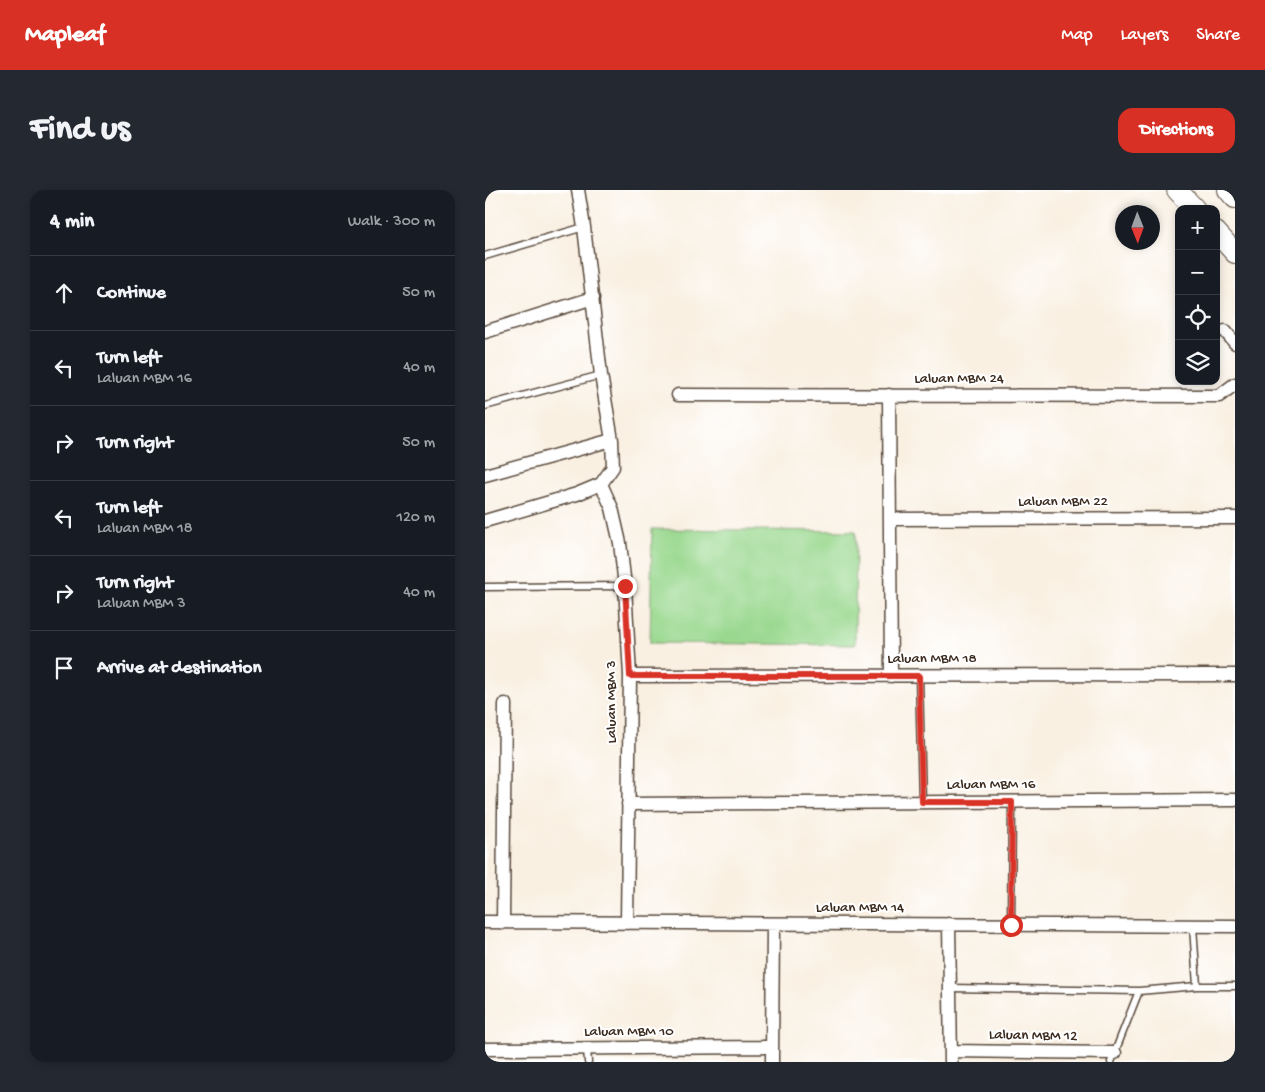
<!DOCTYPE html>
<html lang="en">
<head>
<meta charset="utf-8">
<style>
  :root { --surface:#171b24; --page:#242831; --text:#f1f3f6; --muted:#9ea1a6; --line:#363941; --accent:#d93025 }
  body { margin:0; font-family:"Gochi Hand",sans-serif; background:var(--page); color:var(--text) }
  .controls { position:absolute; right:15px; top:15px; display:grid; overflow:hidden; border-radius:10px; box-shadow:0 2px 8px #0003 }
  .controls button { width:45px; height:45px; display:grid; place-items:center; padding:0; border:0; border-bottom:1px solid var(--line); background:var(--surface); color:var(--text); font:25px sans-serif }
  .compass { position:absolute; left:630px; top:15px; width:45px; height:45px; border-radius:50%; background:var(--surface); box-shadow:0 2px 8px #0003; rotate:179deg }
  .stop { position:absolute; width:15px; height:15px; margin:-11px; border:4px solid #d93025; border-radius:50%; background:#fff }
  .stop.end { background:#d93025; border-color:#fff; box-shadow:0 1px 5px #0008 }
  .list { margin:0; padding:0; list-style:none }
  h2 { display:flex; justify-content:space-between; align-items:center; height:65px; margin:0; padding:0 20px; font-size:21px }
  h2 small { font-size:16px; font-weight:400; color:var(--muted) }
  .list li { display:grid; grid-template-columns:32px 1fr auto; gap:15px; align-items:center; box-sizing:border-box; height:75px; padding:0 20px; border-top:1px solid var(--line) }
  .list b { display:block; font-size:19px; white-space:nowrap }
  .list p { margin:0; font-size:16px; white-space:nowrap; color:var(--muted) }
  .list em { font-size:16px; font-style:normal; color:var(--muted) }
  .icon { flex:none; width:28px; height:28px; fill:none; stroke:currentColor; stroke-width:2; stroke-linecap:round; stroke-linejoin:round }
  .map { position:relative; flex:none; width:750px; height:872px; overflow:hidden; border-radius:15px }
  header { display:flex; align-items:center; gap:30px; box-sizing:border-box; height:70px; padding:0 25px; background:var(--accent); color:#fff }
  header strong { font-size:24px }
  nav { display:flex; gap:28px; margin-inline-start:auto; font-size:18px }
  .intro { display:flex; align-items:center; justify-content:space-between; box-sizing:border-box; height:120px; padding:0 30px }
  h1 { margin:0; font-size:35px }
  .button { padding:12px 22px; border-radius:15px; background:var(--accent); color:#fff; font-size:18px; font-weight:700 }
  main { display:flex; gap:30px; padding:0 30px }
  aside { flex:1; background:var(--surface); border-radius:15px; box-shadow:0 2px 8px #0003 }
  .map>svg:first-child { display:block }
  .green { fill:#99d88e; stroke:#6a8156 }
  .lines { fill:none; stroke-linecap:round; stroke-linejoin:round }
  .lane-casing { stroke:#58483b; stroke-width:9 }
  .street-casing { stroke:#58483b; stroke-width:15 }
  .primary-casing { stroke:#58483b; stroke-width:22 }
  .lane { stroke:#fff; stroke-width:6 }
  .street { stroke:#fff; stroke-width:12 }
  .primary { stroke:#fff; stroke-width:20 }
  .route { stroke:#d93025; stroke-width:6 }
  .labels { text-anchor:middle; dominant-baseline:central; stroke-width:4; stroke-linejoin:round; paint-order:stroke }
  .street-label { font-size:15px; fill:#3b2a1e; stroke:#fff }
</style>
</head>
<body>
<header>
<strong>Mapleaf</strong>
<nav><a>Map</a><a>Layers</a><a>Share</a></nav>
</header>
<div class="intro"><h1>Find us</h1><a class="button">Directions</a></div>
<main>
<aside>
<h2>4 min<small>Walk · 300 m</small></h2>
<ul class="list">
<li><svg class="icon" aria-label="ahead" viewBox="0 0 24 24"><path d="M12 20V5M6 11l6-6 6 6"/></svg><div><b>Continue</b></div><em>50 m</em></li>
<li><svg class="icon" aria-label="left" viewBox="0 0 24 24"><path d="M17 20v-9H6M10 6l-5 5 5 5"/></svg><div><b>Turn left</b><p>Laluan MBM 16</p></div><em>40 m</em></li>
<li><svg class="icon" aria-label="right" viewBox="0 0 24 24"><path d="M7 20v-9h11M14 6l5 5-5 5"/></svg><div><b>Turn right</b></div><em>50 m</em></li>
<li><svg class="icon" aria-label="left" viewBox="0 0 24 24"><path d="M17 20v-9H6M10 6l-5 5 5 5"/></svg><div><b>Turn left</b><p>Laluan MBM 18</p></div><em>120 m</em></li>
<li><svg class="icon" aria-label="right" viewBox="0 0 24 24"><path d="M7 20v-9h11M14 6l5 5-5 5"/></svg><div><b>Turn right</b><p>Laluan MBM 3</p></div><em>40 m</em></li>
<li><svg class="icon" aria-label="arrive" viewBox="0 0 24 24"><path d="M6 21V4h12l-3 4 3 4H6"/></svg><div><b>Arrive at destination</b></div></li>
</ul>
</aside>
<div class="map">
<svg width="750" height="872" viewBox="0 0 750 872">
  <rect width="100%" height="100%" fill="#fff"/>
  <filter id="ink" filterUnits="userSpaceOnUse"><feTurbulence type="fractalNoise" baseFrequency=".02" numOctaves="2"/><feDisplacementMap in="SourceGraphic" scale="10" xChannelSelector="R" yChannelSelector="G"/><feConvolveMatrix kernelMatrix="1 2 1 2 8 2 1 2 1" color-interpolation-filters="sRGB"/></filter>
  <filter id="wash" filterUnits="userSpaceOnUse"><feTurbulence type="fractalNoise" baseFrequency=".0096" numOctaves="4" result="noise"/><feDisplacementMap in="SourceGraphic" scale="20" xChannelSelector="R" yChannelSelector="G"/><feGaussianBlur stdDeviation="1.12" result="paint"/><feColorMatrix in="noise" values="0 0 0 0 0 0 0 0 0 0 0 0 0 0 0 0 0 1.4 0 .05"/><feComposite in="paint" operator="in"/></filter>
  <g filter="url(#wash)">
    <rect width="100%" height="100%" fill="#f9f0e2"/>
    <path class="green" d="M167,339L371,341L370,455L165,453Z"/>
  </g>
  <g filter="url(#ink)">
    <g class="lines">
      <g class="lane-casing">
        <path id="lane" d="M0,66L99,37
          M0,216L116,185
          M0,397L140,396
          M434,486L437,612
          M526,735L527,612
          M708,736L712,796
          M465,798L654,801L712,796H750
          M102,859L103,872
          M626,872L654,801"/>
      </g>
      <g class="street-casing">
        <path id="street" d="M740,141L750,153
          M0,142L108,108
          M193,205L734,206L750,194
          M404,205L406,486
          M0,285L127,250
          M116,294L127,318L135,353L140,396L145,486L142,733
          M405,329L750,328
          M0,331L92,304L116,294L128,277L127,250L116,185L99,37L93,0
          M145,486L750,485
          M143,614L750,610
          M0,732L750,736
          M18,733L20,514
          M464,734L466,872
          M0,859L287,857
          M466,861L630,863
          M287,872L288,734"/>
      </g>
      <g class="primary-casing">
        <path id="primary" d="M692,0L710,19
          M743,0L750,8
          M731,42L750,63"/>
      </g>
      <use href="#lane" class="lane"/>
      <use href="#street" class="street"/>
      <use href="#primary" class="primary"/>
    </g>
  </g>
  <g class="lines" filter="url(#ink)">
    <path class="route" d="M140,396L145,486H434L437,612H527L526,735"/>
  </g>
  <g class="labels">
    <g class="street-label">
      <text x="474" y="189">Laluan MBM 24</text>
      <text x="578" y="312">Laluan MBM 22</text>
      <text x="447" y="469">Laluan MBM 18</text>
      <text transform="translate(127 512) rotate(-90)">Laluan MBM 3</text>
      <text x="506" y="595">Laluan MBM 16</text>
      <text x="375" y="718">Laluan MBM 14</text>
      <text x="144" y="842">Laluan MBM 10</text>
      <text transform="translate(548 846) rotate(1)">Laluan MBM 12</text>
    </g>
  </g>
</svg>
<div class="controls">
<button>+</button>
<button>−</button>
<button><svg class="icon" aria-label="locate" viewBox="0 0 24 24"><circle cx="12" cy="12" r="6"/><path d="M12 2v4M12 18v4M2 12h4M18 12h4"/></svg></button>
<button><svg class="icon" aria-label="layers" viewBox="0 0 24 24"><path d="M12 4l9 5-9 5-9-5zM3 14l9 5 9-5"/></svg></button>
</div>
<svg class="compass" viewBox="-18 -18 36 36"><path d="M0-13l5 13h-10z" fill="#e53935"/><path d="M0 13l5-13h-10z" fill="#9ea1a6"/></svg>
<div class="stop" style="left:526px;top:735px"></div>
<div class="stop end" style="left:140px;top:396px"></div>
</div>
</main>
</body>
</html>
